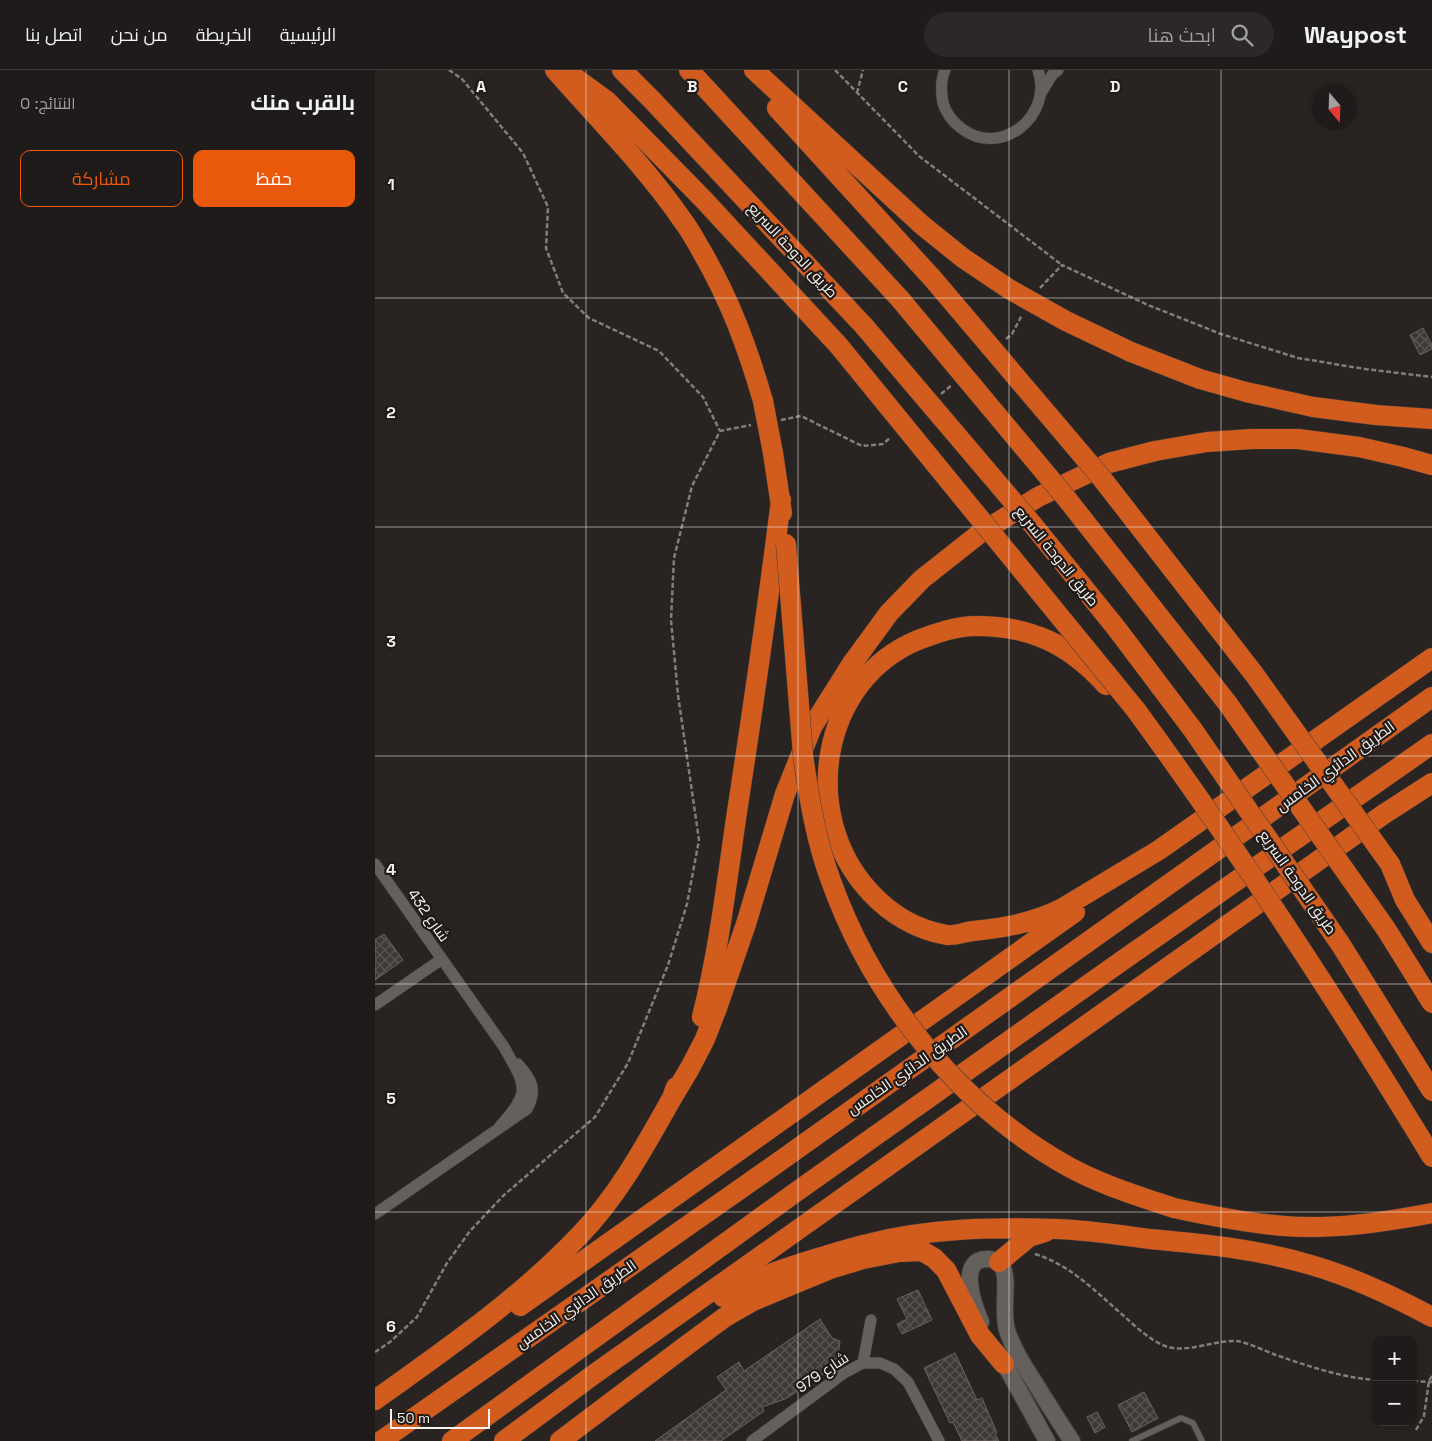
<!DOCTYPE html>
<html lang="ar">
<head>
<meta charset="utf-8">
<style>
  :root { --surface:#1f1b1a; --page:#2c2827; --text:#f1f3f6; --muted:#a1a1a2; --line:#3c3939; --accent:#ea580c }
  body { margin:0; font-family:"Space Grotesk",Cairo,sans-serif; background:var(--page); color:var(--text); direction:rtl }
  .controls { position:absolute; right:15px; bottom:15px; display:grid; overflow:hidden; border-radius:10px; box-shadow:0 2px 8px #0003 }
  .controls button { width:45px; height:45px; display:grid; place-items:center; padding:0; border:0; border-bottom:1px solid var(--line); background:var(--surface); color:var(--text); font:25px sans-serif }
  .compass { position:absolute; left:937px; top:15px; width:45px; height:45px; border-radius:50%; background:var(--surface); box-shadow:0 2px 8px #0003; rotate:161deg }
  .scale { position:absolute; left:15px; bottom:12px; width:100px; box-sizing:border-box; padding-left:5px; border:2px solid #f5f2f0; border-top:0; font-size:14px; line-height:18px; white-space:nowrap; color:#f5f2f0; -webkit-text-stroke:4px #201b18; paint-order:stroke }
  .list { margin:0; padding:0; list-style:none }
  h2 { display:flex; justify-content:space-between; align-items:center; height:65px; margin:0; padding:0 20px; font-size:21px }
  h2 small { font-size:16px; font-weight:400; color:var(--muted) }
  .actions { display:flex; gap:10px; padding:15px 20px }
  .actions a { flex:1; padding:11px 0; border:1px solid var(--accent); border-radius:10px; text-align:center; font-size:18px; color:var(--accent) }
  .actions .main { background:var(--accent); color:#fff }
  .icon { flex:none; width:28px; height:28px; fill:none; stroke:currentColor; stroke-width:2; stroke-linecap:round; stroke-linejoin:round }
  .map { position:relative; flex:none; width:1057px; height:1371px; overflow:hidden; direction:ltr }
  header { display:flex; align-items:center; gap:30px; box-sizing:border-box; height:70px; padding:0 25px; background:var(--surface); border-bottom:1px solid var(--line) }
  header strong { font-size:24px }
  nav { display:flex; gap:28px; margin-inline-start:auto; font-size:18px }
  .search { width:350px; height:45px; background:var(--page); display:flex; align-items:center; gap:12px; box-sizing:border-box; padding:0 18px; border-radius:28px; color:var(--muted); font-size:19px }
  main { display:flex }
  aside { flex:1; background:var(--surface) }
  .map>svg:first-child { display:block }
  .building { fill:url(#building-cross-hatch); stroke:#6a6361 }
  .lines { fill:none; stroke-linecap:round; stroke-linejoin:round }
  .lane-casing { stroke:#443f3d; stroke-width:7 }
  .street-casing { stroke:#443f3d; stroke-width:12 }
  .secondary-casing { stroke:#443f3d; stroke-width:18 }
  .highway-casing { stroke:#443f3d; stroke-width:21 }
  .path { stroke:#827e7c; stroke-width:2.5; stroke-dasharray:5 2.5; stroke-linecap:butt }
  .lane { stroke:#66605d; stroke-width:5.5 }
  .street { stroke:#66605d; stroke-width:11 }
  .secondary { stroke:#66605d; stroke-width:16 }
  .highway { stroke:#d25c1d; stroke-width:20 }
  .highway-bridge-casing { stroke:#443f3d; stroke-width:21; stroke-linecap:butt }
  .highway-bridge { stroke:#d25c1d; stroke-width:20 }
  .grid { fill:none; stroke:#f5f2f0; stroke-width:1; stroke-opacity:0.55 }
  .labels { text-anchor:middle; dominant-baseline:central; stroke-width:4.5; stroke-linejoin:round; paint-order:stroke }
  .street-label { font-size:15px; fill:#f5f2f0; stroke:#201b18 }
  .grid-label { font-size:16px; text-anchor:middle; font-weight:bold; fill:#f5f2f0; stroke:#201b18; stroke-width:4.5; stroke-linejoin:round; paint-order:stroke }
</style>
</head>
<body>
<header>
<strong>Waypost</strong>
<div class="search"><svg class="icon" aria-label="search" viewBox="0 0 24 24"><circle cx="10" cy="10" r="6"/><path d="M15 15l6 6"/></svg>ابحث هنا</div>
<nav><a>الرئيسية</a><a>الخريطة</a><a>من نحن</a><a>اتصل بنا</a></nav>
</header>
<main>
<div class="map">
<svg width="1057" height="1371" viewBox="0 0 1057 1371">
  <defs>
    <pattern id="building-cross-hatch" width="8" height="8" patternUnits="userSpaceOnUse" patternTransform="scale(1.25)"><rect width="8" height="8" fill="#3f3937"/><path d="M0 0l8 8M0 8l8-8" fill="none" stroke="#5b5654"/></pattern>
  </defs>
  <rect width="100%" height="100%" fill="#292422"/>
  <path class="building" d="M1048,258L1057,275V279L1045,285L1035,265Z
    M9,864L28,890L0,910V870Z
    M543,1220L557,1250L527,1264L522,1254L532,1249L522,1229Z
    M445,1249L457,1268L465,1271L462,1293H450L449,1304L410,1329L387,1337L389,1341L346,1371H280L351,1320L342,1307L364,1292L369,1301Z
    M580,1283L602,1330L607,1328L622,1363L620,1364L624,1371H587L578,1352L575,1353L549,1298Z
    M769,1322L783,1348L757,1362L743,1335Z
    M722,1342L730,1357L720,1363L712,1347Z"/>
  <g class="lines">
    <g class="lane-casing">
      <path id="lane" d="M757,1371L806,1348L818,1353L827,1371"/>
    </g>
    <g class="street-casing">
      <path id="street" d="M570,0C565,11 566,22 568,33C571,43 578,52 586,58C625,89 679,46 663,0
        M666,23L677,5L683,0
        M0,794L129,977C150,1015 158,1021 125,1056
        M0,935L67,889
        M0,1144L152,1039C163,1019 156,1009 143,994
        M488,1293L496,1250
        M377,1371L469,1303L488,1293H505L519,1299L533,1312L564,1371"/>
    </g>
    <g class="secondary-casing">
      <path id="secondary" d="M606,1252C599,1236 581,1187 614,1189C619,1190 625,1191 627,1196C635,1209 626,1240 632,1260C638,1279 649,1296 660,1313C672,1332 684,1352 697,1371
        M624,1284L672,1371"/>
    </g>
    <g class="highway-casing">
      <path id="highway" d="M180,0C223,49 271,97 308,151C315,160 320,170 326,180C355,230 372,276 388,331
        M247,0L277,30L489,256
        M314,0L525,229
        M379,0L547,155L588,188L634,219
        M195,4L232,31L329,130L464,276
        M402,38L558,209
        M756,282L825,309L871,322L938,337L1001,345L1057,349
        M398,383L407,443
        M731,615C694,574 656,556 601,556C581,556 562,563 543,570C444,611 424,746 495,822C515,844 542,860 572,865C580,866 590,862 598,861C629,858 657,853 686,839L784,780L1057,588
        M1015,794L1030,830L1057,873
        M327,947C344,880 352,810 362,742C378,638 393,534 406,430
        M297,1028L315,998L330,969L342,938L371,854L410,724L437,657L476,595L514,543L547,509L604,464L663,427L734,393L780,381L832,372L877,369H923L984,377L1028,387L1057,395
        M799,1138C836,1146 872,1153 909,1156C958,1160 1009,1152 1057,1143
        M624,1192L654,1167L670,1162
        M348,1227C380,1207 414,1197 450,1186C464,1182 478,1177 493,1174C553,1158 620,1157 681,1159C713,1160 744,1165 775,1169C829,1174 883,1179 936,1195C978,1207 1018,1226 1057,1247
        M145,1236L700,842
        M0,1330C70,1280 144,1229 204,1166C243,1126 270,1076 297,1028L301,1017
        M6,1371L398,1096L1057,627
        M77,1371L421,1122L741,895L1057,674
        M129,1371L218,1305L1009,744L1057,713
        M185,1371L308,1278L350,1247L378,1231L455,1199L488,1189L524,1182L547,1181L559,1188L571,1200L605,1265L629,1294"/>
    </g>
    <path class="path" d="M74,0L87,9L148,83L173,137L171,178L188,223L214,248L284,281L328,327L345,361
      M460,0L544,86L687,195
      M482,23L488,0
      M665,218L687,195L773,235L846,264L923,288L990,299L1057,307
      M631,269L637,264L647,245
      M566,324L577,315
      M406,350L426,346L487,376L508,374L516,367
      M660,1184C696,1195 722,1223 750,1247C761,1257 775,1270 790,1276C811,1284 839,1270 861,1271C872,1272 890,1281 901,1285C933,1296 967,1308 1001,1310
      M0,1282L15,1272L42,1247L72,1193L95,1161L129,1125L220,1047L253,993L293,895L312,834L324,770L303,625L296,550L299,488L317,416L345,361L376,355
      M1038,1311L1057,1312
      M1041,1360L1049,1346L1054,1311L1057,1306"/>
    <use href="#lane" class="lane"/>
    <use href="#street" class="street"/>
    <use href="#secondary" class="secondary"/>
    <use href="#highway" class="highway"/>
    <g class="highway-bridge-casing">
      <path id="highway-bridge" d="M558,209L725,406L879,604L1015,794
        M634,219L691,251L756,282
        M525,229L692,429L853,634L1011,859L1057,933
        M489,256L658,455L742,559L818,660L966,875L1057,1021
        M464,276L761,640C866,784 964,934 1057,1087
        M388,331L398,383
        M411,474L428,685C434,728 441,771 456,811C498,928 584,1036 694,1097C727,1115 763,1126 799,1138"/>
    </g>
    <use href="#highway-bridge" class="highway-bridge"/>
  </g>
  <path class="grid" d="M211,0V1371M423,0V1371M634,0V1371M846,0V1371M0,228H1057M0,457H1057M0,686H1057M0,914H1057M0,1142H1057"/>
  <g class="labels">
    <g class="street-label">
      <text transform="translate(418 180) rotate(47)">طريق الدوحة السريع</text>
      <text transform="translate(682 486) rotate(51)">طريق الدوحة السريع</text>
      <text transform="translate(960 696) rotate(-36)">الطريق الدائري الخامس</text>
      <text transform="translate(923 812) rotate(55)">طريق الدوحة السريع</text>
      <text transform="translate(54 845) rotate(55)">شارع 432</text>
      <text transform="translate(532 1000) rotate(-35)">الطريق الدائري الخامس</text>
      <text transform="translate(201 1234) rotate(-35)">الطريق الدائري الخامس</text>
      <text transform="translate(447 1302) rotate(-34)">شارع 979</text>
    </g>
  </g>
  <g class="grid-label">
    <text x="106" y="22">A</text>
    <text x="317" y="22">B</text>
    <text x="528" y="22">C</text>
    <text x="740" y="22">D</text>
    <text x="16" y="120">1</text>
    <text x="16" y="348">2</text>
    <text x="16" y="577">3</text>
    <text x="16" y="805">4</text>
    <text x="16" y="1034">5</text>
    <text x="16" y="1262">6</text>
  </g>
</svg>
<div class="controls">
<button>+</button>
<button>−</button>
</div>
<svg class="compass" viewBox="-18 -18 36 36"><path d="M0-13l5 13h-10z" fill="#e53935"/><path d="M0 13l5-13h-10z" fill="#a1a1a2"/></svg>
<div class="scale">50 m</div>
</div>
<aside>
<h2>بالقرب منك<small>النتائج: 0</small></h2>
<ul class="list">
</ul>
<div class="actions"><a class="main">حفظ</a><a>مشاركة</a></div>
</aside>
</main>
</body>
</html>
